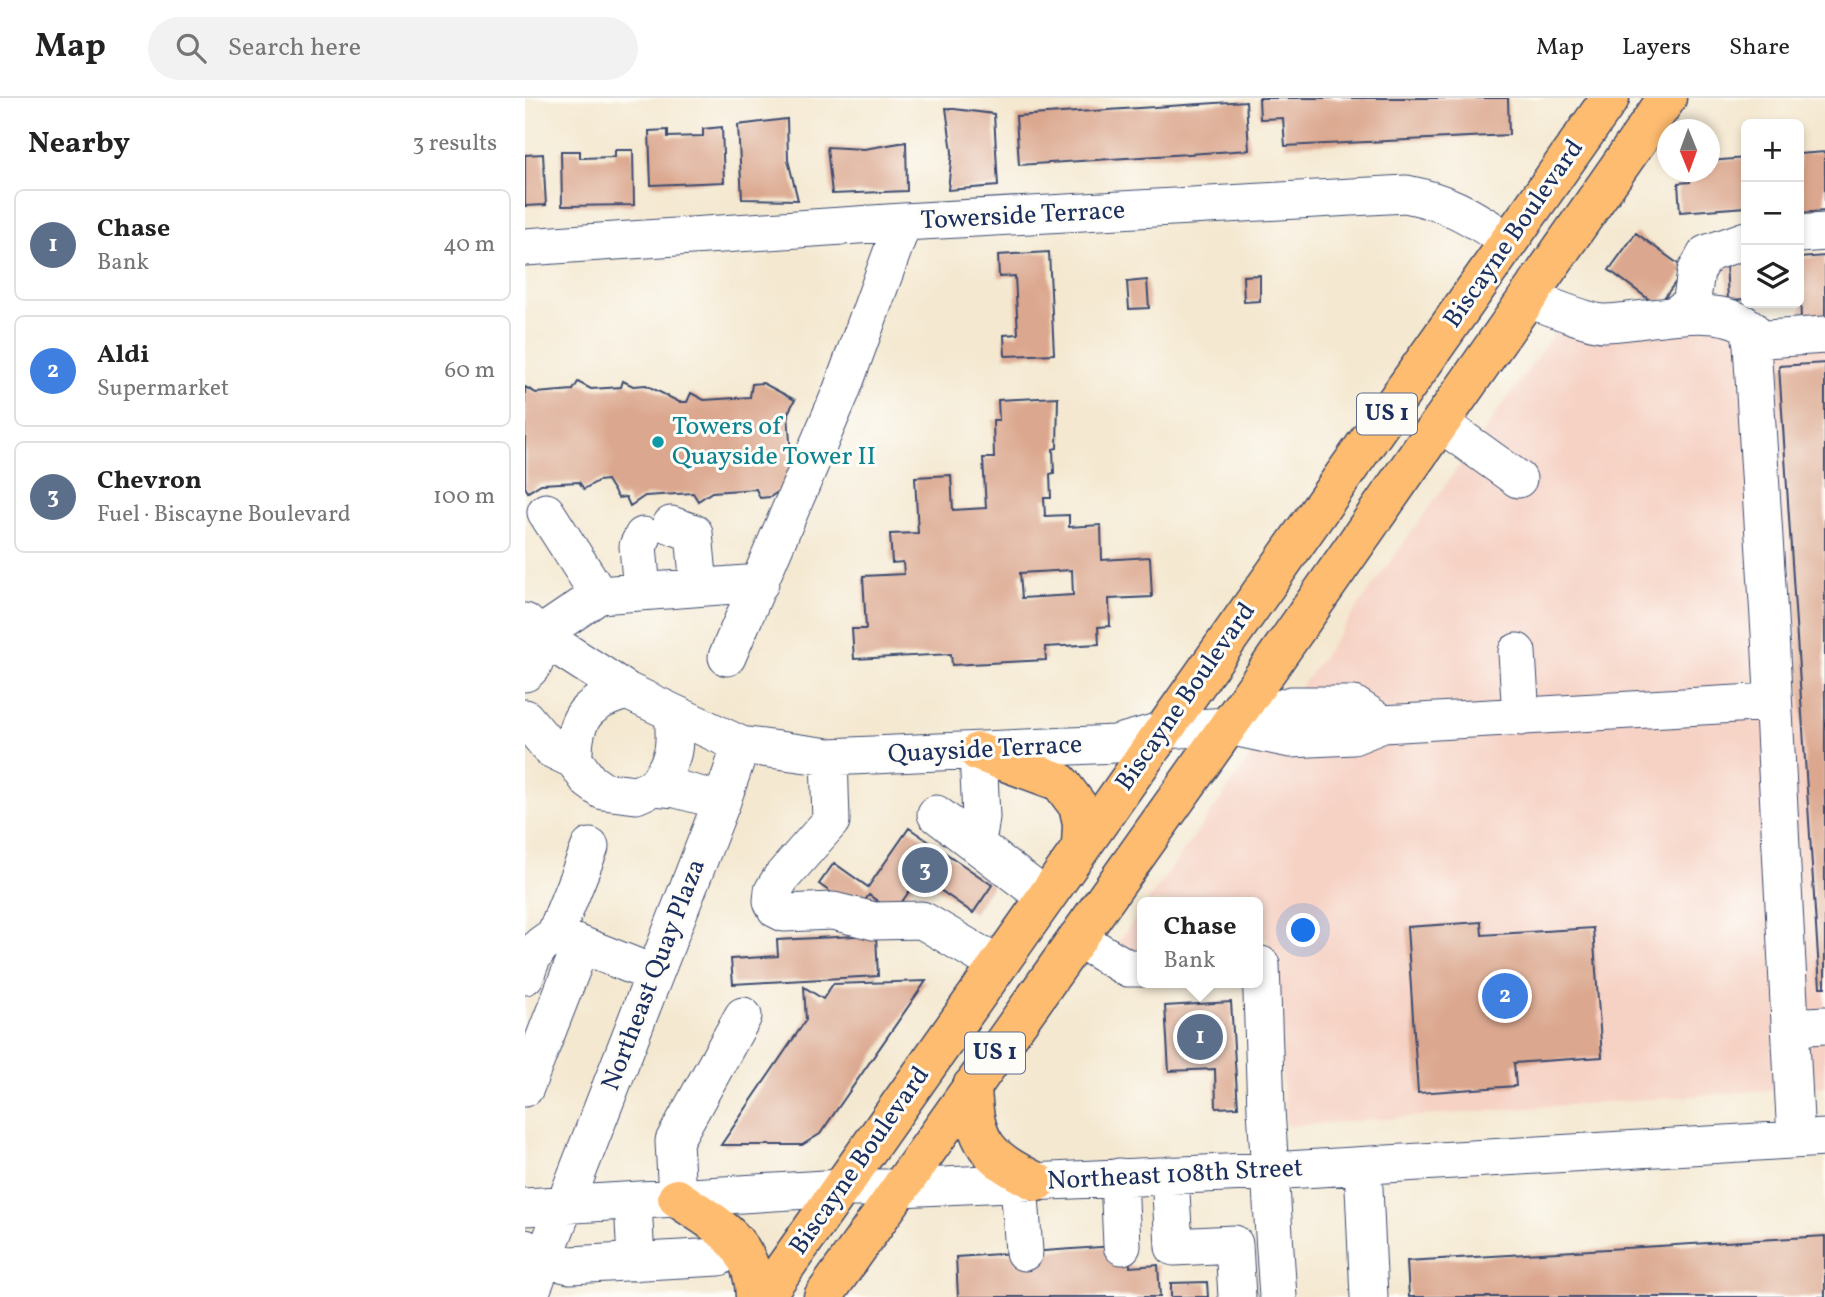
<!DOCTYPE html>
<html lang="en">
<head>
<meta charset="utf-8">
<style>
  :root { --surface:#fff; --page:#f2f2f2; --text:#222; --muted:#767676; --line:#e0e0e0; --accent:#d1495b }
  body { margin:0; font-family:Vollkorn,serif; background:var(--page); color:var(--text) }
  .controls { position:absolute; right:21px; top:21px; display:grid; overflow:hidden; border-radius:10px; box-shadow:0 4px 10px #0003 }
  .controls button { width:63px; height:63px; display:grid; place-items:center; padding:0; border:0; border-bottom:2px solid var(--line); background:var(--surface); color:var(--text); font:35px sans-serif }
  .compass { position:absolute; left:1132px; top:21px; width:63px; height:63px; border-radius:50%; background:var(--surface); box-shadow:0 4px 10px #0003; rotate:179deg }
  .you { position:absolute; left:779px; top:833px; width:24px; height:24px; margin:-18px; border:5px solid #fff; border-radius:50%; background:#1a73e8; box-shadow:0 0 0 10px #1a73e833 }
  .badge { display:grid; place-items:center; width:46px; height:46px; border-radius:50%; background:var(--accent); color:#fff; font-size:23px; font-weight:700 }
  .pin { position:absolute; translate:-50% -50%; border:4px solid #fff; box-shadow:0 2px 7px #0006 }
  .popup { position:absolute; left:612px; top:799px; width:126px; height:91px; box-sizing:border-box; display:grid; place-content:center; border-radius:10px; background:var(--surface); filter:drop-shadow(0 2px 5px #0005); font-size:23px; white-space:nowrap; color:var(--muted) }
  .popup b { font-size:26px; color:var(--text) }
  .popup::after { content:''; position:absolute; left:50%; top:100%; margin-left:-14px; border:14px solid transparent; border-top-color:var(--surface) }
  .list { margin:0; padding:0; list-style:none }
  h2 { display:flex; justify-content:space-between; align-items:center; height:91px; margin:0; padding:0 28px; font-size:30px }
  h2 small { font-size:23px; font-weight:400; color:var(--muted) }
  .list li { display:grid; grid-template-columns:46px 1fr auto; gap:21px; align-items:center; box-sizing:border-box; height:112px; margin:0 14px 14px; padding:0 14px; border:2px solid var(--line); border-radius:10px }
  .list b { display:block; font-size:26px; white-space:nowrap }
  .list p { margin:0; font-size:23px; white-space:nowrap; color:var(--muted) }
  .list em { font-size:23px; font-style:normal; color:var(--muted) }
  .icon { flex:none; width:38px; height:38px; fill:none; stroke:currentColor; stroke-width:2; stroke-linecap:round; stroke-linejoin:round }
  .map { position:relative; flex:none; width:1300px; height:1199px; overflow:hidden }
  header { display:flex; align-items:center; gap:42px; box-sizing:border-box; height:98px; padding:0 35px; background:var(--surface); border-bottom:2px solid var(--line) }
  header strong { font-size:33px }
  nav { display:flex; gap:38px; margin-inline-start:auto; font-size:24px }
  .search { width:490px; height:63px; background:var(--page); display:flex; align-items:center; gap:18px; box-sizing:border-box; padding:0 24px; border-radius:38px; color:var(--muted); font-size:26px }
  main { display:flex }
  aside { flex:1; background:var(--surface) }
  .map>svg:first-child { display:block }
  .built { fill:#f6d2c4 }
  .building { fill:#dba78e; fill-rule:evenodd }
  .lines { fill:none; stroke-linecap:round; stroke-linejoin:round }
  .minor-casing { stroke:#3c4b6f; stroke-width:39 }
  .major-casing { stroke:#3c4b6f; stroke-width:41 }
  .minor { stroke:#fff; stroke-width:37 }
  .major { stroke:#febc70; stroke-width:38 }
  .culture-dot { fill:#0f9aa8; stroke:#fdfcf7; stroke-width:2.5 }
  .labels { text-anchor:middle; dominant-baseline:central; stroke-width:6; stroke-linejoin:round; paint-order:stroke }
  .shield { fill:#fdfcf7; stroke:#5f6c8c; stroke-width:2 }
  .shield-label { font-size:24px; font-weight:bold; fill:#1b2f5e }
  .street-label { font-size:26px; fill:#1b2f5e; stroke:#fdfcf7 }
  .culture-label { font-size:26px; fill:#0d838f; stroke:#fdfcf7; text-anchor:start }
</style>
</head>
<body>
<header>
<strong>Map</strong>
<div class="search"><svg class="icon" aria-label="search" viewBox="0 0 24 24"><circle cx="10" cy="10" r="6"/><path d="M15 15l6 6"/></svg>Search here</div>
<nav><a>Map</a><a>Layers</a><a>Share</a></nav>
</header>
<main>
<aside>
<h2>Nearby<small>3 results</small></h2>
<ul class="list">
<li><span class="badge" style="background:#5c6f8a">1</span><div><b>Chase</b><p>Bank</p></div><em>40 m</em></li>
<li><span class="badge" style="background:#3f7fe0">2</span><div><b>Aldi</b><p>Supermarket</p></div><em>60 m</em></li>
<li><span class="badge" style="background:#5c6f8a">3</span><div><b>Chevron</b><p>Fuel · Biscayne Boulevard</p></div><em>100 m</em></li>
</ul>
</aside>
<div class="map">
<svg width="1300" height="1199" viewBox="0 0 1300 1199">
  <rect width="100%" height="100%" fill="#fdfcf7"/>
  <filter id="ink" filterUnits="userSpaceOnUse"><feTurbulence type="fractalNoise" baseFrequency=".0143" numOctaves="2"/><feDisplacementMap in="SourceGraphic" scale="14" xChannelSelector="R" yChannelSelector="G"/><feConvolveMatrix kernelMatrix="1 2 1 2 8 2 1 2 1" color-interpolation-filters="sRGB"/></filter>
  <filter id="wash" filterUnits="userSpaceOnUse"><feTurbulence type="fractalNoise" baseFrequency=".00686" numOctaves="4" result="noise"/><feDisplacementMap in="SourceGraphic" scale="28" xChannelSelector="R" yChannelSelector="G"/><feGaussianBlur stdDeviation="1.57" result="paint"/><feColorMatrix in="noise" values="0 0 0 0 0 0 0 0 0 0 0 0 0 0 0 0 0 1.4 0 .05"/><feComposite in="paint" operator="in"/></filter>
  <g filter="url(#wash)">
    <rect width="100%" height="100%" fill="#f4e8d0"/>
    <path class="built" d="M1300,221V988L762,1028L743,841L733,842V804H622L1029,235Z
      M617,811V854L607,856L593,845Z"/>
    <g id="blocks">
      <path class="building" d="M734,0H983L984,37L760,48L758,20L735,21Z
        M721,3L724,52L494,67L491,18Z
        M421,10L469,16L473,88L423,92L427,54Z
        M262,21L263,62L273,102L217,101L213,27Z
        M197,29L199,84L126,87L124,33L143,32V39L178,38V31Z
        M381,44L382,93L307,96L302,49L339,51Z
        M90,52H108L109,107L37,108L36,53H55V60L90,59Z
        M1300,54V113L1274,115V56Z
        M18,56L21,107L0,108V57Z
        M1221,60V109L1155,114L1153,85L1165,84L1164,74H1184V63Z
        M1111,135L1160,171L1133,208L1084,172Z
        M524,154L529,256L480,258L479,237L493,236L490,178L474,179L473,157Z
        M1300,158V221L1276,223L1274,160Z
        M1221,163V201L1203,202L1201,164Z
        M735,177V203L719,204L718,178Z
        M622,182L624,210L604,211L602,184Z
        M1300,265V889H1295L1254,268Z
        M98,283L108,288L121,287L154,304H162L166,295L179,302L225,299L227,286L238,285L270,302L263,315L267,373L273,381L245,399L235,400L231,391L187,394L173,403L168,395L120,398L105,408L101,399L93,400L82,382L73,383L59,391L54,384L16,386L3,394L0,389V289L11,295L48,292L53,284L66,291L96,289Z
        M533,299L532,350L528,351L529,375L525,376L526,400H519L520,418L544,417V429L576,427L577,462L625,459L627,499L584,501L585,528L573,529L574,546L520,549L521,562L427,567L426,556L329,561L327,531H341L338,478L379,476L378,464L367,465L365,436L393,435L390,379L426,377L428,412L461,410L458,360H469L468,322H474L473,302ZM547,472L548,497L497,500L495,475Z
        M384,730L467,787L448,815L395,778L369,815L344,797L332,813L294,786L309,765L343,789Z
        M956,824L957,837L1068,830L1077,959L989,965L991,988L893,995L882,829Z
        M351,837L353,878L208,886L206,861L253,858L252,842Z
        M401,883L295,1036L277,1047H196L281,922L279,889L298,901L308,886Z
        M706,904L713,1009L691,1010L690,971L644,973L640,908Z
        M1300,1138V1199H884L882,1163Z
        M604,1147L605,1169L633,1167L635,1199H433L431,1159Z
        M682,1184L683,1199H646V1185Z"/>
    </g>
  </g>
  <g filter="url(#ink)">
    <use href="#blocks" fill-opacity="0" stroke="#3c4b6f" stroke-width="2"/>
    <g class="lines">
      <g class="minor-casing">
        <path id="minor" d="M1274,136L1300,134
          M0,149L378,124L881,96C927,105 946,119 984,143
          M1002,200C1019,206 1064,225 1079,225C1118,225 1195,202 1226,231L1245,536L1271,1041
          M1147,218L1166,207L1171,174L1181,156L1221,142
          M1226,242L1300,237
          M915,325L993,381
          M21,414L74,497
          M146,427L169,435L174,489
          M117,493L113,448L118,438
          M0,524L15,537L102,593L216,647L304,659L590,646L639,632L703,628L766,607H829L858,626L828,638L765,641L703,628
          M992,554L996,619
          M202,559L316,294L378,124
          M0,575C13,566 13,552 15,537L74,497L235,485
          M0,620L26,651L49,662L64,683L78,693L111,697L129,689L151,691L197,703
          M858,626L1247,604
          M304,659L306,723L256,780L248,793L247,803L251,811L259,815L308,813L349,823L397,822L473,867
          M49,662C48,619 62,604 102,593
          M129,689C150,662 151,649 148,615
          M411,716L520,799
          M446,742L454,733L456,719L453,654
          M33,838L129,876
          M552,840L602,870H617
          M733,867H736L741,1011L753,1199
          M0,878L7,860L16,847L30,837L65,749
          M1266,929L1300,927
          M0,990L56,847
          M838,1068L844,1199
          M645,1077L649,1149L709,1146L712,1199
          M594,1079L597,1148
          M494,1085L499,1154
          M152,1100L149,1043L218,918
          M108,1103L111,1164
          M0,1109L316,1090H374L744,1073L1300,1040
          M0,1150L19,1161L45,1167L194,1159
          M4,1199L197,703L216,647"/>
      </g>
      <g class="major-casing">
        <path id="major" d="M453,654L535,684L553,708L557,726L556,747
          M447,988C449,1046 462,1059 512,1084
          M152,1100C192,1127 229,1144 230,1199
          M239,1199L1085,0
          M298,1199L723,600L1142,0"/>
      </g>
      <use href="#minor" class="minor"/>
      <use href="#major" class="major"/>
    </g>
  </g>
  <circle class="culture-dot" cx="133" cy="344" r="7"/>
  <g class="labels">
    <g class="shield">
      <rect x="832" y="295.5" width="60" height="41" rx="5"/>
      <rect x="440" y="934.5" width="60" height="41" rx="5"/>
    </g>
    <g class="shield-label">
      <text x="862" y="316">US 1</text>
      <text x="470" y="955">US 1</text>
    </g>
    <g class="street-label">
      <text transform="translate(498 118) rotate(-3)">Towerside Terrace</text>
      <text transform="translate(989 136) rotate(-55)">Biscayne Boulevard</text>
      <text transform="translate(661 599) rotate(-55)">Biscayne Boulevard</text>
      <text transform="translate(460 652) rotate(-3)">Quayside Terrace</text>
      <text transform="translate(129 877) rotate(-69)">Northeast Quay Plaza</text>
      <text transform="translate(335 1063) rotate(-55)">Biscayne Boulevard</text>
      <text transform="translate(650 1077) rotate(-3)">Northeast 108th Street</text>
    </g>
    <g class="culture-label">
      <text x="147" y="329">Towers of<tspan x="147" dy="30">Quayside Tower II</tspan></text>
    </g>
  </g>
</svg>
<div class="controls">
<button>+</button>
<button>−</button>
<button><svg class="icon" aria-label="layers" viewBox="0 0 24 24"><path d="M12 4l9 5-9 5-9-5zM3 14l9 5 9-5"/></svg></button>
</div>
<svg class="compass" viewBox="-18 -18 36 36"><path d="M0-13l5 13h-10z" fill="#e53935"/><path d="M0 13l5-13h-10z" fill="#767676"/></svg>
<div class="you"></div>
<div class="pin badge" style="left:675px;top:939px;background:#5c6f8a">1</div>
<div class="popup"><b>Chase</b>Bank</div>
<div class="pin badge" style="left:980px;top:898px;background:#3f7fe0">2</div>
<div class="pin badge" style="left:400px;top:772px;background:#5c6f8a">3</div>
</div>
</main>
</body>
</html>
